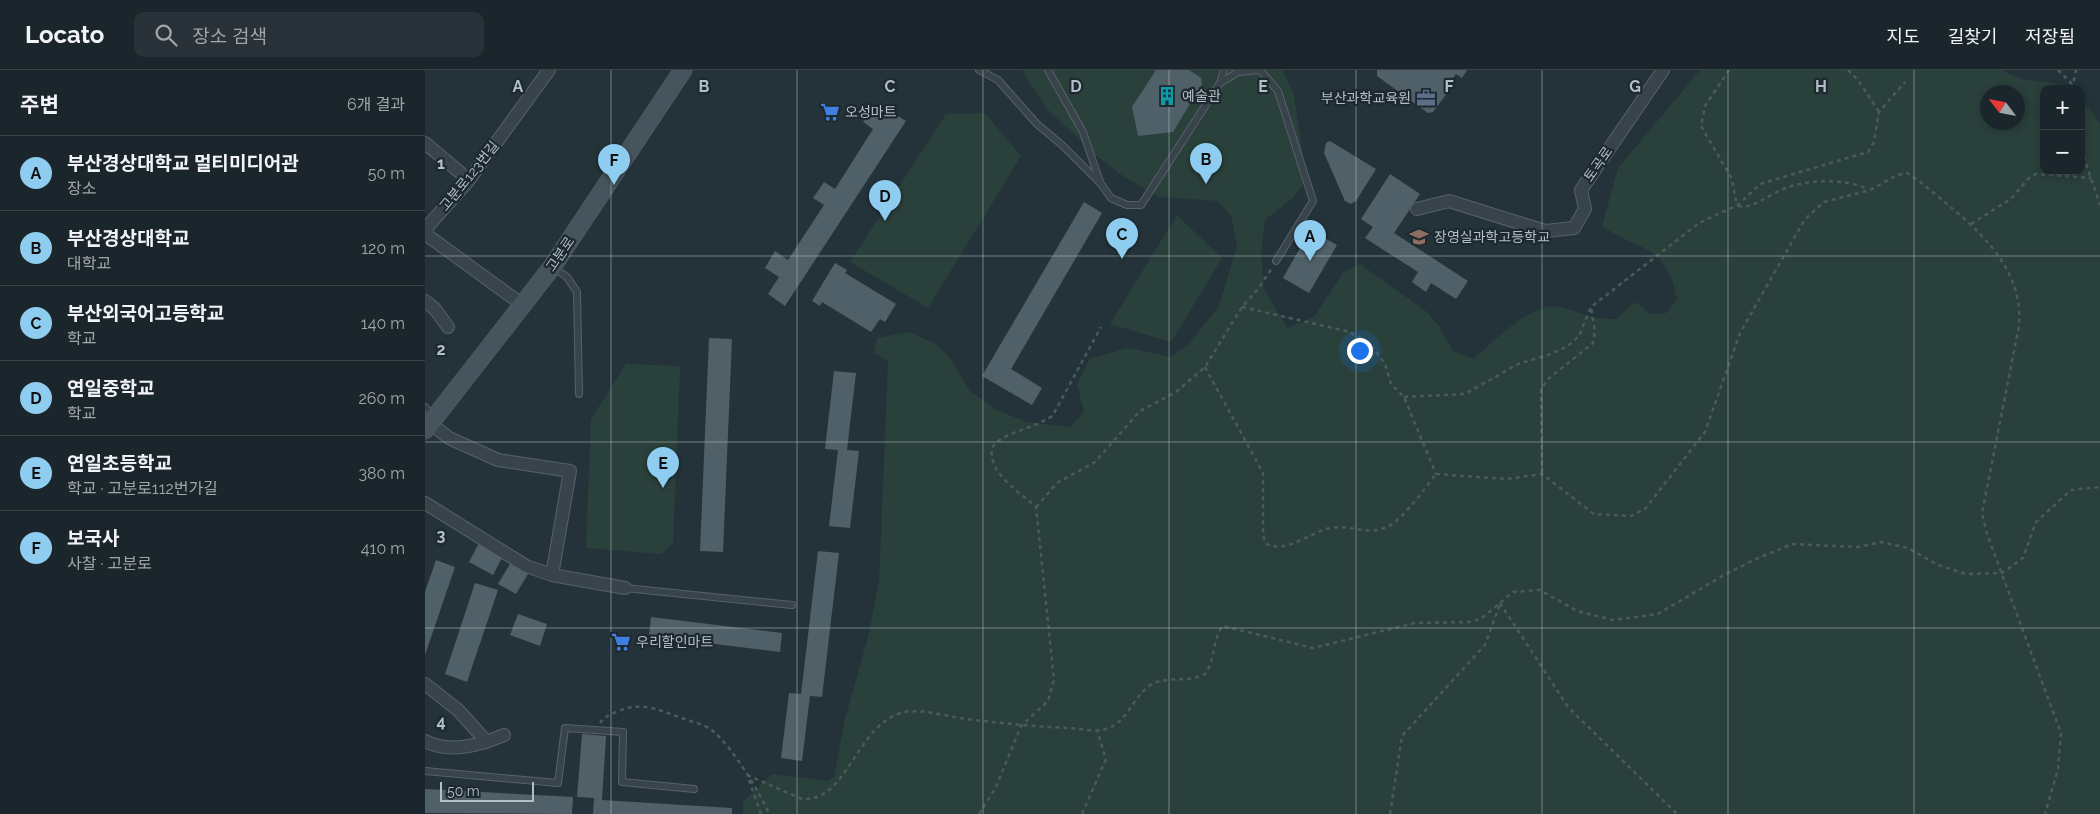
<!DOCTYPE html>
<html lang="ko">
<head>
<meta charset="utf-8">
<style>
  :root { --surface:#1b262c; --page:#283238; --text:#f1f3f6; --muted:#a0a5a9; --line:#394348; --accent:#8eccf0 }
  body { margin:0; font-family:Raleway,"Noto Sans KR",sans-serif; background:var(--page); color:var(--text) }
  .controls { position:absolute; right:15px; top:15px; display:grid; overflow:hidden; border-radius:10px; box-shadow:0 2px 8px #0003 }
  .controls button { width:45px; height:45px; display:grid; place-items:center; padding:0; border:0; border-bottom:1px solid var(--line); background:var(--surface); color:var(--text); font:25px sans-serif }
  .compass { position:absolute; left:1555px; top:15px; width:45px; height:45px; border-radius:50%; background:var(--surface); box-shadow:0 2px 8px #0003; rotate:302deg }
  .scale { position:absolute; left:15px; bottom:12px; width:94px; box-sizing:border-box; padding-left:5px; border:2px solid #b3bfc6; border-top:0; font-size:14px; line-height:18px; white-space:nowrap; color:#b3bfc6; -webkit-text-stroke:4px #1d292f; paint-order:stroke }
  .you { position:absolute; left:934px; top:280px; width:18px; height:18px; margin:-12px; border:4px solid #fff; border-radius:50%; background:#1a73e8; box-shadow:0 0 0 8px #1a73e833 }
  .badge { display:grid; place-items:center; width:32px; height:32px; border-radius:50%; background:var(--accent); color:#111; font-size:16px; font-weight:700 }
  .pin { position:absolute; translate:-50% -41px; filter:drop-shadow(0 1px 2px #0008) }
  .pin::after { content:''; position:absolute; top:26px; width:18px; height:15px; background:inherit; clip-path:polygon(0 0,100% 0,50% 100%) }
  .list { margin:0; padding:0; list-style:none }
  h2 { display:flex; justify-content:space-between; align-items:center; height:65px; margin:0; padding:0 20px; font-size:21px }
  h2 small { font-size:16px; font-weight:400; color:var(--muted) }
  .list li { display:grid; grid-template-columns:32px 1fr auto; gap:15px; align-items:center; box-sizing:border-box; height:75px; padding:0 20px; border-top:1px solid var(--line) }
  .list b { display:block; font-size:19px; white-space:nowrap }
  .list p { margin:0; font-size:16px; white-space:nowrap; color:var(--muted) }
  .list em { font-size:16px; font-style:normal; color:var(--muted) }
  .icon { flex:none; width:28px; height:28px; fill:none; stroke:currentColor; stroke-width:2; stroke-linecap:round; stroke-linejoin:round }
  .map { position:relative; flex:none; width:1675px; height:744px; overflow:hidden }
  header { display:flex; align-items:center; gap:30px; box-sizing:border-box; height:70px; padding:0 25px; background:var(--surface); border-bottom:1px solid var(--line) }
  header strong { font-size:24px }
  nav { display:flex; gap:28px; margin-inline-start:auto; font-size:18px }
  .search { width:350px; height:45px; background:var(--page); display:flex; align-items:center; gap:12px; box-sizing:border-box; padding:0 18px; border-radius:10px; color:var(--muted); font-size:19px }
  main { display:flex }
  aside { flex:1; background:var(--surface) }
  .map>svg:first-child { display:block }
  .green { fill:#2a403b; fill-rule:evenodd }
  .building { fill:#506068 }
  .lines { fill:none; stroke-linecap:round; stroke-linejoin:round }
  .service-casing { stroke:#566268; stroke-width:8 }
  .minor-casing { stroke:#566268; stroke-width:14 }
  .secondary-casing { stroke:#566268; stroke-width:19 }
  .path { stroke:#485c59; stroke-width:2.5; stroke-dasharray:4 4; stroke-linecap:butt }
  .service { stroke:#38444a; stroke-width:6 }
  .minor { stroke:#38444a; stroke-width:12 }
  .secondary { stroke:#46545d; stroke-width:18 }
  .grid { fill:none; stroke:#b3bfc6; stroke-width:1; stroke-opacity:0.55 }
  .labels { text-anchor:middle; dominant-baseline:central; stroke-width:4.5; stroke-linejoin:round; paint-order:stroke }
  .poi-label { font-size:14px; fill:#b3bfc6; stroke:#1d292f; text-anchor:start }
  .street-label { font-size:14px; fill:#b3bfc6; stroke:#1d292f }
  .grid-label { font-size:16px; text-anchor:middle; font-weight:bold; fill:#b3bfc6; stroke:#1d292f; stroke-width:4.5; stroke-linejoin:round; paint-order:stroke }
</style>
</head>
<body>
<header>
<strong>Locato</strong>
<div class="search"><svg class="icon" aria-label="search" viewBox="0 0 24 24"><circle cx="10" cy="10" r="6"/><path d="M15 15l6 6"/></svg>장소 검색</div>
<nav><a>지도</a><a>길찾기</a><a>저장됨</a></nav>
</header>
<main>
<aside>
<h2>주변<small>6개 결과</small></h2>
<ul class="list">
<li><span class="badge">A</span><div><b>부산경상대학교 멀티미디어관</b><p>장소</p></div><em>50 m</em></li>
<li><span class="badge">B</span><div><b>부산경상대학교</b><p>대학교</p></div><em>120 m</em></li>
<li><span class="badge">C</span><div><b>부산외국어고등학교</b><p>학교</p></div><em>140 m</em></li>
<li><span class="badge">D</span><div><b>연일중학교</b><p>학교</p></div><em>260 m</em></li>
<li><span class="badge">E</span><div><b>연일초등학교</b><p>학교 · 고분로112번가길</p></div><em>380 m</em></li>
<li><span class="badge">F</span><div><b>보국사</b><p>사찰 · 고분로</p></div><em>410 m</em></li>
</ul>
</aside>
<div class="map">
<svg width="1675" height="744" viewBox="0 0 1675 744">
  <rect width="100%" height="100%" fill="#24333a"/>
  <path class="green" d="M597,0H857L869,24L881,110L868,128L840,150L836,183L839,220L863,258L889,247L918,203L935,194L1002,242L1014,256L1028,281L1049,289C1068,272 1107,231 1135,237C1159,243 1165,249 1191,249L1210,232L1226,244L1241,243L1252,230C1242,173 1216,183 1177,156L1193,98L1275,0H1577C1597,14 1626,9 1648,19H1619V101H1656V28L1675,53V744H318V732L347,704L403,711L409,707L420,649L443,567L454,512L463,292L449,282L452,268L485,262L512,275L524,287L545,321L572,340L602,352L645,357L659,342L652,314L665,289L703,278L746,287L764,274L794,236L812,177L806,146L793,131L734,127L698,106L674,88L621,38ZM1562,22H1592V52H1562Z
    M560,43L596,86L503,238L425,192L521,44Z
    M752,145L797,188L746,272L685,254Z
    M201,294L255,296L248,474L236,484L161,478L166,349Z"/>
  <path class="building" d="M731,0H764L776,8L777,14L748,62L713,66L707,37Z
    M952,0H1042L1037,8L1031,4L1028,8L1029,14L1008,42L1003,43L952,6Z
    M447,39L460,47L465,41L481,51L360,236L343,224L354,207L340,198L350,181L363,190L399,135L388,128L399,112L410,119L448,59L438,52Z
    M905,71L951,99L931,131L926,134L920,131L899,83L901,73Z
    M965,104L995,124L969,163L1043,211L1031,229L1006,213L1001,222L987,212L993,202L940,168L948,157L936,149Z
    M659,132L677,143L586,299L617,318L607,335L557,306Z
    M885,160L912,175L884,223L858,208Z
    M410,193L422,200L420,203L471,234L460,252L455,249L446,262L397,232L395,236L387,231Z
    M284,268L307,269L298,482L275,481Z
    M409,301L431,303L422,380L434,381L425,458L404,456L413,380L400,379Z
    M55,471L79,484L68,505L44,492Z
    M393,481L414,483L397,627L385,626L377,691L356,688L364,623L376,624Z
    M88,489L106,499L91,524L73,514Z
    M11,490L30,497L0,585V522Z
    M50,513L73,520L42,612L20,604Z
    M93,544L122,554L115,576L85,565Z
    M226,547L357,563L355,582L224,566Z
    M157,664L181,666L177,730L307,738V744H168L169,728L152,727Z
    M0,719L148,727L147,744L0,743Z"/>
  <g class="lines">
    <g class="service-casing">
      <path id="service" d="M554,0L573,10L612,54L637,75L676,114L686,128L702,135H716L795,13L799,0
        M623,0L658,62L675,112
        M835,0L853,21L888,131L851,191
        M795,13L813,2L834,0
        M129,198L142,207L152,222L154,324
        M0,337L9,346
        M200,518L367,535
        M0,701L133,713L140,658L198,662L197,712L269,719"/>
    </g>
    <g class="minor-casing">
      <path id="minor" d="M0,73L44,110
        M992,139L1024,131L1120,161L1149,158L1160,139L1156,120L1238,0
        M0,231L10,239L23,257
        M98,235L3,166L1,158L44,110L124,0
        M5,353L24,368L73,390L145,401L127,505
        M0,433L101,496L127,505L200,518
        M0,614L33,640L62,672
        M0,671C25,684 55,675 79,665"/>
    </g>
    <g class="secondary-casing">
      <path id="secondary" d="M0,360L127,197L258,0"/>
    </g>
    <path class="path" d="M1304,0L1280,36L1276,56L1307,109L1312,136
      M1423,0L1433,10L1454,42
      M1633,0L1647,14
      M1647,19L1651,0
      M1656,79L1675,135
      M1313,136C1328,139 1342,126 1356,120C1380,109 1419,108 1443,119
      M1546,154L1586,129L1603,109L1611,104L1666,108
      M817,237L921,261L938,269L950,280L960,294L966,314L979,327L1011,404
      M780,297L838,403V464L840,473C860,485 886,462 905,458C924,454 943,466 962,457C979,449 999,419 1011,404
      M979,327L1040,324L1093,294L1126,284L1143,276L1154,266L1166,237L1274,153L1313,135L1335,114L1443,82L1449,72L1454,42L1480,12
      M1117,403L1116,319L1123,309L1168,273L1170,261L1166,238
      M1011,404L1081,409L1117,404L1169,444L1206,446L1220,439L1280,362L1315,263L1380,149L1399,132L1445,120L1472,105L1482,103C1496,112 1509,123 1522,134C1560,165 1602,206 1593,261L1557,443L1562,464L1636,663L1633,699L1620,744
      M611,437L632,413L670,392L715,341L751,322L780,297L817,237L833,219L847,198
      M1075,533L1143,637L1252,744
      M175,653C179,647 184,645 191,642C217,631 231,639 257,648C267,652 280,654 288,661C307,677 335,722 344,744
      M322,705L377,729C423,733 432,651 480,642C498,639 522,646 540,649C576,653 611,657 646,658C658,659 673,663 684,658C704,650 709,623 729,613C747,606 763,613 780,604C791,590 787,568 798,556L888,578L990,553L1047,552L1057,548L1088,522L1115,520L1152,541L1188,550L1233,544L1299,505L1331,489L1367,474L1433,477L1456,472L1483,478L1513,495L1541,504L1577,503L1598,488L1611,452L1646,420L1675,417
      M324,710L336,744
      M554,744L571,717L596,656L623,631L629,610L611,437C595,422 563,404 567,378C576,362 613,358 628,345L676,257
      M657,744L681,689L672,660
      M965,744L977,666L1060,575L1075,534"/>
    <use href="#service" class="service"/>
    <use href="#minor" class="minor"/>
    <use href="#secondary" class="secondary"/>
  </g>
  <path class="grid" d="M186,0V744M372,0V744M558,0V744M744,0V744M931,0V744M1117,0V744M1303,0V744M1489,0V744M0,186H1675M0,372H1675M0,558H1675"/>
  <defs>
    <g id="building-bare" transform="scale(1.5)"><path d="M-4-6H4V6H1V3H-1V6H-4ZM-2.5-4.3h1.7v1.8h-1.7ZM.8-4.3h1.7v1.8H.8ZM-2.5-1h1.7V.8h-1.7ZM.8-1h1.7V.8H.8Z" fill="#0f9aa8" stroke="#1d292f" stroke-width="2.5" paint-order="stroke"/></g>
    <g id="office-bare" transform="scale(1.5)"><path d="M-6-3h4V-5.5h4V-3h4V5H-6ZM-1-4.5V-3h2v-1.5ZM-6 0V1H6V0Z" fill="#5c6f8a" stroke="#1d292f" stroke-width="2.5" paint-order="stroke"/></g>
    <g id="supermarket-bare" transform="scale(1.5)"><path d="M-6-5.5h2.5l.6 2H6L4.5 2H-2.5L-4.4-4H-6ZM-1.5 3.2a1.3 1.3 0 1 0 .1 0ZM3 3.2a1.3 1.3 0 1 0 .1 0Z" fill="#3f7fe0" stroke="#1d292f" stroke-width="2.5" paint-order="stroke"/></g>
    <g id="school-bare" transform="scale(1.5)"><path d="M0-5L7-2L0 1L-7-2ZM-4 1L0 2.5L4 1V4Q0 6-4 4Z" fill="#8d6e63" stroke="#1d292f" stroke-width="2.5" paint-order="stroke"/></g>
  </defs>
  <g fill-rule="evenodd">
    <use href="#building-bare" x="742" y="26"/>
    <use href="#office-bare" x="1001" y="28"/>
    <use href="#supermarket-bare" x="405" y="42"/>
    <use href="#school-bare" x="994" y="167"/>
    <use href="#supermarket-bare" x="196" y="572"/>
  </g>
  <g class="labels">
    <g class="poi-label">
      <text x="757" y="26">예술관</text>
      <text x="986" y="28" text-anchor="end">부산과학교육원</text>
      <text x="420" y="42">오성마트</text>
      <text x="1009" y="167">장영실과학고등학교</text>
      <text x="211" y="572">우리할인마트</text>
    </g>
    <g class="street-label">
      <text transform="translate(1173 94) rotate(-55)">토곡로</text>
      <text transform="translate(44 106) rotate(-51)">고분로123번길</text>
      <text transform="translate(135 184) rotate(-56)">고분로</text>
    </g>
  </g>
  <g class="grid-label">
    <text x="93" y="22">A</text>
    <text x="279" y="22">B</text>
    <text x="465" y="22">C</text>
    <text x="651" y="22">D</text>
    <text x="838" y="22">E</text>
    <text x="1024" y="22">F</text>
    <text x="1210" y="22">G</text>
    <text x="1396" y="22">H</text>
    <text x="16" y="99">1</text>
    <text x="16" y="285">2</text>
    <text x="16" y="471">3</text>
    <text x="16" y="657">4</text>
  </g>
</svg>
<div class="controls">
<button>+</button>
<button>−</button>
</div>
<svg class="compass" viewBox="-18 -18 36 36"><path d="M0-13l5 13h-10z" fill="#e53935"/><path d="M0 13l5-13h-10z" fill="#a0a5a9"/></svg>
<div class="scale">50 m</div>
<div class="you"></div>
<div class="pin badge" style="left:885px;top:191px">A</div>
<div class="pin badge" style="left:781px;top:114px">B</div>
<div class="pin badge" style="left:697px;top:189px">C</div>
<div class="pin badge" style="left:460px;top:151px">D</div>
<div class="pin badge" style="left:238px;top:418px">E</div>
<div class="pin badge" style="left:189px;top:115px">F</div>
</div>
</main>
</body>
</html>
